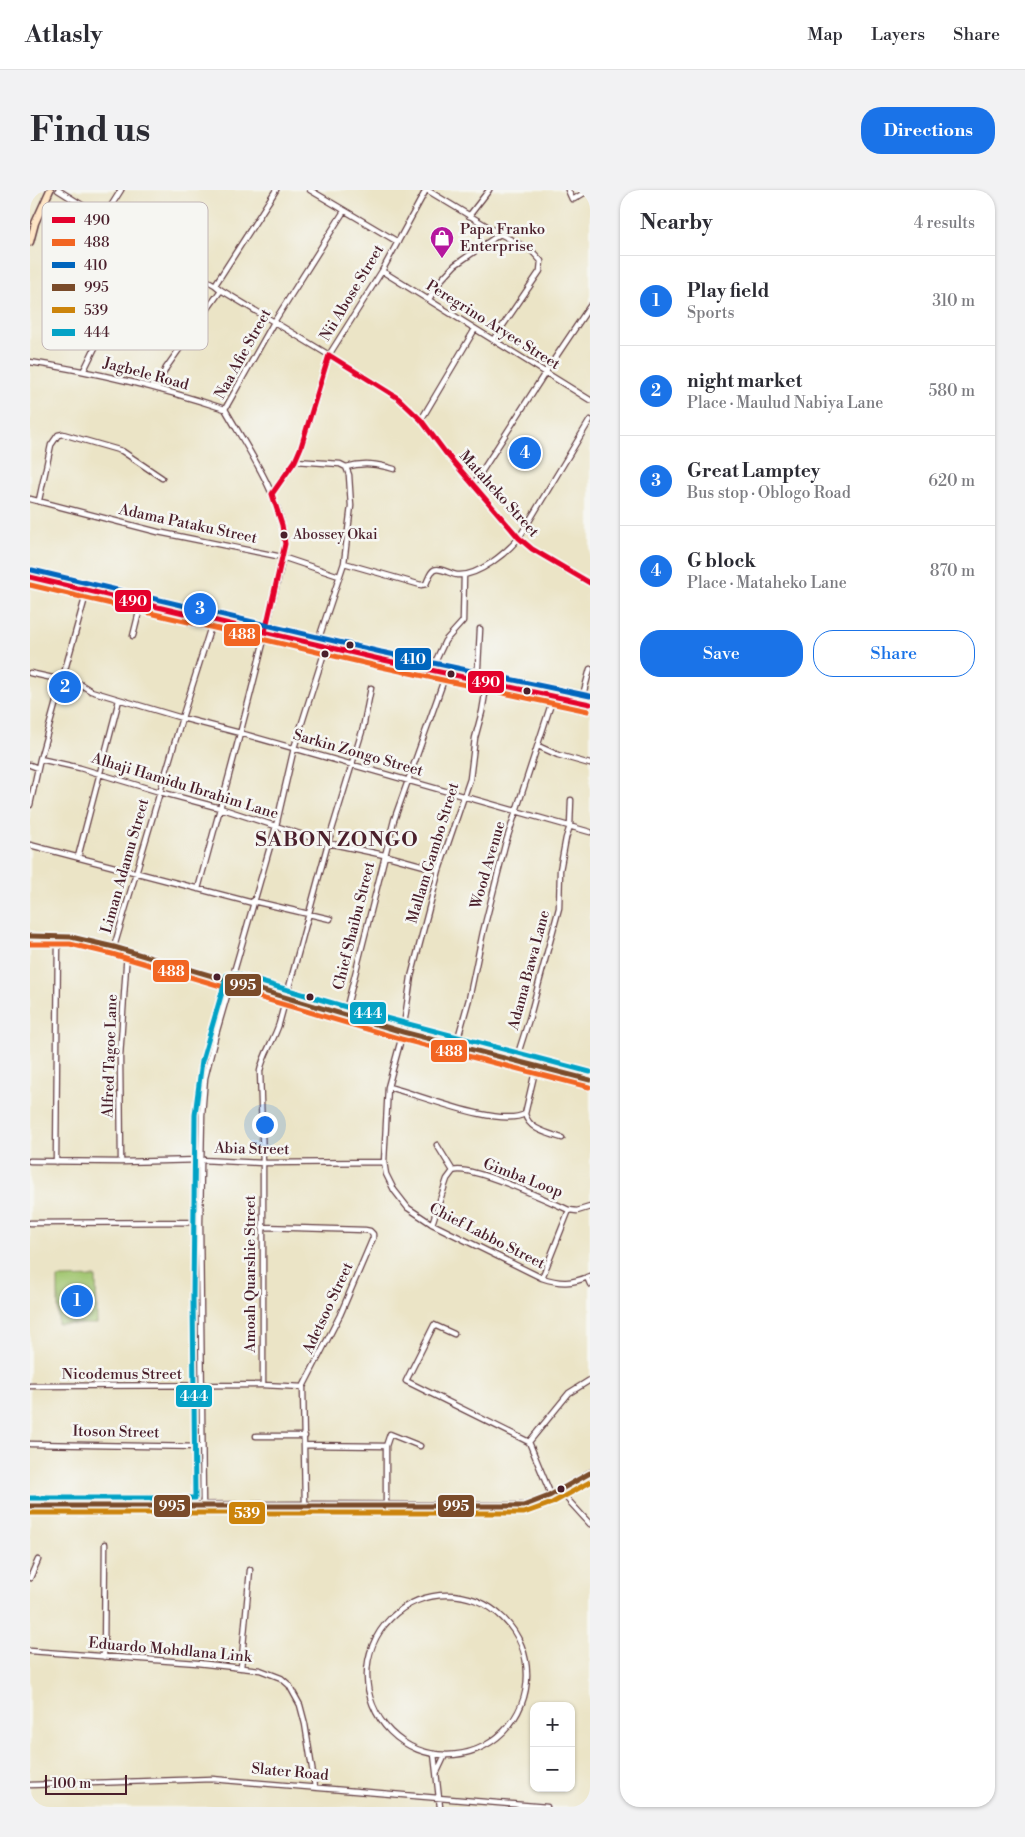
<!DOCTYPE html>
<html lang="en">
<head>
<meta charset="utf-8">
<style>
  :root { --surface:#fff; --page:#f2f2f3; --text:#2b2b33; --muted:#7c7c81; --line:#e1e1e2; --accent:#1a73e8 }
  body { margin:0; font-family:"Libre Bodoni",serif; background:var(--page); color:var(--text) }
  .controls { position:absolute; right:15px; bottom:15px; display:grid; overflow:hidden; border-radius:10px; box-shadow:0 1px 4px #0004 }
  .controls button { width:45px; height:45px; display:grid; place-items:center; padding:0; border:0; border-bottom:1px solid var(--line); background:var(--surface); color:var(--text); font:25px sans-serif }
  .scale { position:absolute; left:15px; bottom:12px; width:82px; box-sizing:border-box; padding-left:5px; border:2px solid #4a1f2b; border-top:0; font-size:14px; line-height:18px; white-space:nowrap; color:#4a1f2b; -webkit-text-stroke:4px #f6f6f2; paint-order:stroke }
  .you { position:absolute; left:234px; top:934px; width:18px; height:18px; margin:-12px; border:4px solid #fff; border-radius:50%; background:#1a73e8; box-shadow:0 0 0 8px #1a73e833 }
  .badge { display:grid; place-items:center; width:32px; height:32px; border-radius:50%; background:var(--accent); color:#fff; font-size:16px; font-weight:700 }
  .pin { position:absolute; translate:-50% -50%; border:2px solid #fff; box-shadow:0 1px 5px #0006 }
  .list { margin:0; padding:0; list-style:none }
  h2 { display:flex; justify-content:space-between; align-items:center; height:65px; margin:0; padding:0 20px; font-size:21px }
  h2 small { font-size:16px; font-weight:400; color:var(--muted) }
  .list li { display:grid; grid-template-columns:32px 1fr auto; gap:15px; align-items:center; box-sizing:border-box; height:90px; padding:0 20px; border-top:1px solid var(--line) }
  .list b { display:block; font-size:19px; white-space:nowrap }
  .list p { margin:0; font-size:16px; white-space:nowrap; color:var(--muted) }
  .list em { font-size:16px; font-style:normal; color:var(--muted) }
  .actions { display:flex; gap:10px; padding:15px 20px }
  .actions a { flex:1; padding:11px 0; border:1px solid var(--accent); border-radius:20px; text-align:center; font-size:18px; color:var(--accent) }
  .actions .main { background:var(--accent); color:#fff }
  .map { position:relative; flex:none; width:560px; height:1617px; overflow:hidden; border-radius:20px }
  header { display:flex; align-items:center; gap:30px; box-sizing:border-box; height:70px; padding:0 25px; background:var(--surface); border-bottom:1px solid var(--line) }
  header strong { font-size:24px }
  nav { display:flex; gap:28px; margin-inline-start:auto; font-size:18px }
  .intro { display:flex; align-items:center; justify-content:space-between; box-sizing:border-box; height:120px; padding:0 30px }
  h1 { margin:0; font-size:35px }
  .button { padding:12px 22px; border-radius:20px; background:var(--accent); color:#fff; font-size:18px; font-weight:700 }
  main { display:flex; gap:30px; padding:0 30px }
  aside { flex:1; background:var(--surface); border-radius:20px; box-shadow:0 1px 4px #0004 }
  .map>svg:first-child { display:block }
  .green { fill:#a1c670; stroke:#76724e }
  .lines { fill:none; stroke-linecap:round; stroke-linejoin:round }
  .street-casing { stroke:#623d42; stroke-width:7 }
  .secondary-casing { stroke:#623d42; stroke-width:9 }
  .street { stroke:#fff; stroke-width:4.5 }
  .secondary { stroke:#fee5c5; stroke-width:6 }
  .bus-1-casing { stroke:#f6f6f2; stroke-width:9 }
  .bus-2-casing { stroke:#f6f6f2; stroke-width:9 }
  .bus-3-casing { stroke:#f6f6f2; stroke-width:9 }
  .bus-4-casing { stroke:#f6f6f2; stroke-width:9 }
  .bus-5-casing { stroke:#f6f6f2; stroke-width:9 }
  .bus-6-casing { stroke:#f6f6f2; stroke-width:9 }
  .bus-1 { stroke:#e4002b; stroke-width:5 }
  .bus-2 { stroke:#f26522; stroke-width:5 }
  .bus-3 { stroke:#0065bd; stroke-width:5 }
  .bus-4 { stroke:#7a4b2a; stroke-width:5 }
  .bus-5 { stroke:#cc840b; stroke-width:5 }
  .bus-6 { stroke:#04a2c6; stroke-width:5 }
  .bus-dot { fill:#4a1f2b; stroke:#f6f6f2; stroke-width:2 }
  .labels { text-anchor:middle; dominant-baseline:central; stroke-width:5; stroke-linejoin:round; paint-order:stroke }
  .bus-label { font-size:14px; fill:#4a1f2b; stroke:#f6f6f2; text-anchor:start }
  .poi-label { font-size:15px; fill:#4a1f2b; stroke:#f6f6f2; text-anchor:start }
  .street-label { font-size:15px; fill:#4a1f2b; stroke:#f6f6f2 }
  .district-label { font-size:20px; font-weight:bold; letter-spacing:1px; fill:#4a1f2b; stroke:#f6f6f2 }
  .key { fill:#f6f6f2; stroke:#c2b6b6; stroke-width:1 }
  .key-label { font-size:14px; fill:#4a1f2b }
  .line-badge { stroke:#f6f6f2; stroke-width:2 }
  .badge-label { font-size:14px; text-anchor:middle; font-weight:bold; fill:#fff }
</style>
</head>
<body>
<header>
<strong>Atlasly</strong>
<nav><a>Map</a><a>Layers</a><a>Share</a></nav>
</header>
<div class="intro"><h1>Find us</h1><a class="button">Directions</a></div>
<main>
<div class="map">
<svg width="560" height="1617" viewBox="0 0 560 1617">
  <rect width="100%" height="100%" fill="#f6f6f2"/>
  <filter id="ink" filterUnits="userSpaceOnUse"><feTurbulence type="fractalNoise" baseFrequency=".02" numOctaves="2"/><feDisplacementMap in="SourceGraphic" scale="10" xChannelSelector="R" yChannelSelector="G"/><feConvolveMatrix kernelMatrix="1 2 1 2 8 2 1 2 1" color-interpolation-filters="sRGB"/></filter>
  <filter id="wash" filterUnits="userSpaceOnUse"><feTurbulence type="fractalNoise" baseFrequency=".0096" numOctaves="4" result="noise"/><feDisplacementMap in="SourceGraphic" scale="20" xChannelSelector="R" yChannelSelector="G"/><feGaussianBlur stdDeviation="1.12" result="paint"/><feColorMatrix in="noise" values="0 0 0 0 0 0 0 0 0 0 0 0 0 0 0 0 0 1.4 0 .05"/><feComposite in="paint" operator="in"/></filter>
  <g filter="url(#wash)">
    <rect width="100%" height="100%" fill="#ebe4c6"/>
    <path class="green" d="M66,1087L67,1134H28V1088Z"/>
  </g>
  <g filter="url(#ink)">
    <g class="lines">
      <g class="street-casing">
        <path id="street" d="M28,0L127,62L185,95L191,100L299,165L368,208L391,230L415,262L489,348L502,359L560,393
          M280,0L368,52
          M397,0L470,44L501,60L511,71L510,81L463,150
          M538,0L542,9H544L559,0
          M439,26L459,0
          M74,27L91,0
          M352,81L560,210
          M185,95L246,0
          M399,109L412,89L425,75L470,44
          M0,172C66,182 131,198 195,219
          M54,180L83,121L55,104
          M127,198L136,178L191,100
          M195,219L244,132L314,21
          M391,230L445,139
          M265,271L310,274L316,277L319,285L321,316L314,373L287,454
          M316,277C334,272 347,274 364,279
          M443,295L515,183L560,116
          M242,304L265,271L271,257L299,165L352,81L396,0
          M0,309L128,342L252,367L309,386
          M9,310L21,255L28,245L33,244L92,261L132,288
          M314,373L391,395L396,394C398,390 400,382 404,380C410,377 420,384 427,385C448,387 476,363 489,348L560,230
          M103,446L111,414
          M401,481L415,451L433,431L434,385
          M0,483L50,494L61,501L152,528L210,543L560,642
          M445,490L448,477L450,439
          M457,492L452,522L445,548L440,589L409,680L381,787L373,842L358,897L354,972L356,984L364,1000L378,1018L402,1034L512,1088C530,1094 542,1094 560,1086
          M551,512L560,479
          M508,556L528,565L560,574
          M10,569L50,578L130,602L190,618L298,653L354,665L409,680
          M0,575L8,578
          M0,615L10,569L57,401
          M0,655L223,713
          M48,667L89,510
          M168,699C193,607 219,516 240,424C243,406 256,365 255,349C250,305 217,258 195,219
          M223,711L300,729
          M0,746L41,747L84,757L373,842L426,855L548,888L560,890
          M84,757L152,528L183,430
          M315,824L364,630L416,484
          M426,855L439,809L453,742L475,655L524,505
          M486,870L500,826L529,718L530,680L536,648L540,636L541,610
          M506,877L495,924C499,940 518,943 532,948
          M358,897C388,904 469,938 495,924
          M407,955L423,981
          M0,971L91,972L171,970L233,973L354,972
          M26,972L28,747
          M91,972L90,867L97,761
          M0,1033L170,1032
          M402,1034L417,989L423,981C440,974 519,1011 539,1020L547,1021L560,1017
          M232,1037L335,1040L340,1041L343,1044V1048L310,1125L273,1197L275,1315
          M557,1087L560,1094
          M512,1088L539,1020
          M424,1144L404,1135L376,1191L499,1252
          M233,1195V973L230,881C233,865 244,850 249,834L298,653L333,538L341,498
          M0,1196L233,1195L273,1197
          M226,1246H275
          M499,1252L539,1203L560,1190
          M499,1252L521,1305
          M0,1254L172,1257
          M274,1255L356,1256
          M529,1300L560,1334
          M173,1316L170,1032L172,925L175,888L186,844L246,636L264,558L296,457
          M356,1316V1256L360,1244L390,1256
          M0,1388L8,1370
          M337 1485a80 80 0 1 1 160 0a80 80 0 1 1-160 0Z
          M0,1461L167,1473L230,1480L251,1488L259,1495L270,1515L275,1534L285,1597
          M74,1467L75,1354
          M211,1478L220,1380
          M404,1564L410,1617
          M407,1582L415,1565
          M0,1595L182,1589L517,1617"/>
      </g>
      <g class="secondary-casing">
        <path id="secondary" d="M0,52L5,33L20,0
          M0,387L349,469L560,514
          M0,1316L275,1315L493,1316C517,1310 539,1295 560,1283"/>
      </g>
      <use href="#street" class="street"/>
      <use href="#secondary" class="secondary"/>
      <g class="bus-1-casing">
        <path id="bus-1" d="M0,387L349,469L560,514
          M235,442L255,354L252,335L242,304L265,271L271,257L299,165L368,208L391,230L415,262L489,348L502,359L560,393"/>
      </g>
      <g class="bus-2-casing">
        <path id="bus-2" d="M0,395L347,476L558,521
          M0,754H40L82,764L371,849L559,897"/>
      </g>
      <g class="bus-3-casing">
        <path id="bus-3" d="M2,380L351,462L560,506"/>
      </g>
      <g class="bus-4-casing">
        <path id="bus-4" d="M0,746L41,747L84,757L373,842L560,890
          M0,1316H493L519,1306L560,1283"/>
      </g>
      <g class="bus-5-casing">
        <path id="bus-5" d="M0,1323H494L522,1313L560,1292"/>
      </g>
      <g class="bus-6-casing">
        <path id="bus-6" d="M0,1308H165L163,1107L165,925L172,871L197,785L204,784L333,822L560,882"/>
      </g>
      <use href="#bus-1" class="bus-1"/>
      <use href="#bus-2" class="bus-2"/>
      <use href="#bus-3" class="bus-3"/>
      <use href="#bus-4" class="bus-4"/>
      <use href="#bus-5" class="bus-5"/>
      <use href="#bus-6" class="bus-6"/>
    </g>
  </g>
  <defs>
    <g id="shop-pin" transform="scale(1.25)"><path d="M0 17L-7.5 6A9.5 9.5 0 1 1 7.5 6Z" fill="#b5179e" stroke="#f6f6f2"/><path d="M-5-2.5h2.3a2.7 3.5 0 0 1 5.4 0H5L5.5 6h-11ZM-1.5-2.5h3a1.5 2.3 0 0 0-3 0Z" fill="#fff"/></g>
  </defs>
  <g fill-rule="evenodd">
    <use href="#shop-pin" x="412" y="48"/>
  </g>
  <g class="bus-dot">
    <circle cx="254" cy="345" r="4.5"/>
    <circle cx="320" cy="455" r="4.5"/>
    <circle cx="295" cy="464" r="4.5"/>
    <circle cx="421" cy="484" r="4.5"/>
    <circle cx="497" cy="501" r="4.5"/>
    <circle cx="187" cy="787" r="4.5"/>
    <circle cx="280" cy="807" r="4.5"/>
    <circle cx="531" cy="1299" r="4.5"/>
  </g>
  <g class="labels">
    <g class="bus-label">
      <text x="263" y="345">Abossey Okai</text>
    </g>
    <g class="poi-label">
      <text x="430" y="39">Papa Franko<tspan x="430" dy="17">Enterprise</tspan></text>
    </g>
    <g class="street-label">
      <text transform="translate(322 103) rotate(-59)">Nii Abose Street</text>
      <text transform="translate(463 135) rotate(32)">Peregrino Aryee Street</text>
      <text transform="translate(213 164) rotate(-61)">Naa Afie Street</text>
      <text transform="translate(116 184) rotate(15)">Jagbele Road</text>
      <text transform="translate(469 304) rotate(48)">Mataheko Street</text>
      <text transform="translate(158 334) rotate(12)">Adama Pataku Street</text>
      <text transform="translate(328 563) rotate(16)">Sarkin Zongo Street</text>
      <text transform="translate(155 596) rotate(17)">Alhaji Hamidu Ibrahim Lane</text>
      <text transform="translate(403 663) rotate(-73)">Mallam Gambo Street</text>
      <text transform="translate(458 675) rotate(-74)">Wood Avenue</text>
      <text transform="translate(95 676) rotate(-74)">Liman Adamu Street</text>
      <text transform="translate(324 736) rotate(-76)">Chief Shaibu Street</text>
      <text transform="translate(499 780) rotate(-75)">Adama Bawa Lane</text>
      <text transform="translate(80 866) rotate(-88)">Alfred Tagoe Lane</text>
      <text transform="translate(222 959) rotate(1)">Abia Street</text>
      <text transform="translate(493 988) rotate(21)">Gimba Loop</text>
      <text transform="translate(457 1046) rotate(27)">Chief Labbo Street</text>
      <text transform="translate(220 1084) rotate(-90)">Amoah Quarshie Street</text>
      <text transform="translate(298 1118) rotate(-65)">Adetsoo Street</text>
      <text x="92" y="1184">Nicodemus Street</text>
      <text transform="translate(86 1242) rotate(1)">Itoson Street</text>
      <text transform="translate(140 1460) rotate(5)">Eduardo Mohdlana Link</text>
      <text transform="translate(260 1582) rotate(5)">Slater Road</text>
    </g>
    <g class="district-label">
      <text x="307" y="650">SABON ZONGO</text>
    </g>
  </g>
  <rect x="12" y="12" width="166" height="148" rx="8" class="key"/>
  <rect x="22" y="27" width="23" height="6" fill="#e4002b"/>
  <rect x="22" y="49" width="23" height="7" fill="#f26522"/>
  <rect x="22" y="72" width="23" height="6" fill="#0065bd"/>
  <rect x="22" y="94" width="23" height="7" fill="#7a4b2a"/>
  <rect x="22" y="117" width="23" height="6" fill="#cc840b"/>
  <rect x="22" y="139" width="23" height="7" fill="#04a2c6"/>
  <g class="key-label">
    <text x="54" y="35">490</text>
    <text x="54" y="57">488</text>
    <text x="54" y="80">410</text>
    <text x="54" y="102">995</text>
    <text x="54" y="125">539</text>
    <text x="54" y="147">444</text>
  </g>
  <g class="line-badge">
    <rect x="84" y="399" width="38" height="24" rx="5" fill="#e4002b"/>
    <rect x="193" y="433" width="38" height="24" rx="5" fill="#f26522"/>
    <rect x="364" y="457" width="38" height="24" rx="5" fill="#0065bd"/>
    <rect x="437" y="480" width="38" height="24" rx="5" fill="#e4002b"/>
    <rect x="122" y="769" width="38" height="24" rx="5" fill="#f26522"/>
    <rect x="194" y="783" width="38" height="24" rx="5" fill="#7a4b2a"/>
    <rect x="319" y="811" width="38" height="24" rx="5" fill="#04a2c6"/>
    <rect x="400" y="849" width="38" height="24" rx="5" fill="#f26522"/>
    <rect x="145" y="1194" width="38" height="24" rx="5" fill="#04a2c6"/>
    <rect x="123" y="1304" width="38" height="24" rx="5" fill="#7a4b2a"/>
    <rect x="407" y="1304" width="38" height="24" rx="5" fill="#7a4b2a"/>
    <rect x="198" y="1311" width="38" height="24" rx="5" fill="#cc840b"/>
  </g>
  <g class="badge-label">
    <text x="103" y="416">490</text>
    <text x="212" y="449">488</text>
    <text x="383" y="474">410</text>
    <text x="456" y="497">490</text>
    <text x="141" y="786">488</text>
    <text x="213" y="800">995</text>
    <text x="338" y="828">444</text>
    <text x="419" y="866">488</text>
    <text x="164" y="1211">444</text>
    <text x="142" y="1321">995</text>
    <text x="426" y="1321">995</text>
    <text x="217" y="1328">539</text>
  </g>
</svg>
<div class="controls">
<button>+</button>
<button>−</button>
</div>
<div class="scale">100 m</div>
<div class="you"></div>
<div class="pin badge" style="left:47px;top:1111px">1</div>
<div class="pin badge" style="left:35px;top:497px">2</div>
<div class="pin badge" style="left:170px;top:419px">3</div>
<div class="pin badge" style="left:495px;top:263px">4</div>
</div>
<aside>
<h2>Nearby<small>4 results</small></h2>
<ul class="list">
<li><span class="badge">1</span><div><b>Play field</b><p>Sports</p></div><em>310 m</em></li>
<li><span class="badge">2</span><div><b>night market</b><p>Place · Maulud Nabiya Lane</p></div><em>580 m</em></li>
<li><span class="badge">3</span><div><b>Great Lamptey</b><p>Bus stop · Oblogo Road</p></div><em>620 m</em></li>
<li><span class="badge">4</span><div><b>G block</b><p>Place · Mataheko Lane</p></div><em>870 m</em></li>
</ul>
<div class="actions"><a class="main">Save</a><a>Share</a></div>
</aside>
</main>
</body>
</html>
